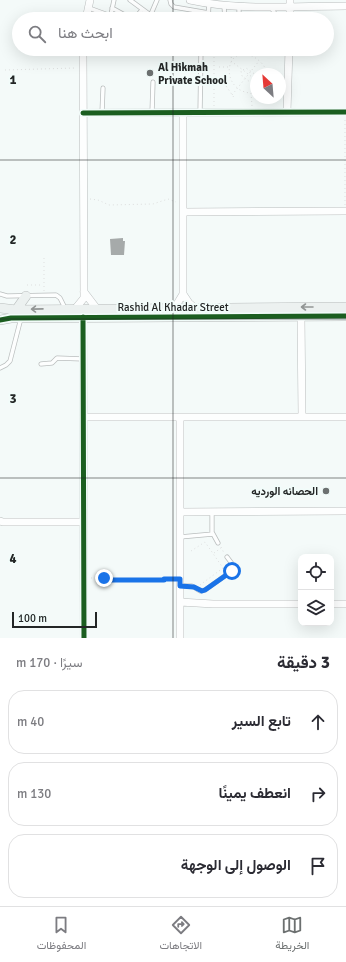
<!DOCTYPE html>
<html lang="ar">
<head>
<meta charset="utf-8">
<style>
  :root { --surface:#fff; --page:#f2f2f3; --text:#2b2b33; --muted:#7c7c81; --line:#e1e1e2; --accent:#6c7070 }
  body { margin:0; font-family:Signika,Vazirmatn,sans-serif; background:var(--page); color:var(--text); direction:rtl }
  .controls { position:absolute; right:12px; bottom:12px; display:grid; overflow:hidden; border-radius:8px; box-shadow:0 4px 16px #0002 }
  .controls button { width:36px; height:36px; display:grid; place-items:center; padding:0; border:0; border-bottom:1px solid var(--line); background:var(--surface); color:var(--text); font:20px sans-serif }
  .compass { position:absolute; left:250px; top:68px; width:36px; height:36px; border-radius:50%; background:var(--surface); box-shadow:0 4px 16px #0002; rotate:334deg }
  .scale { position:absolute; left:12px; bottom:10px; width:85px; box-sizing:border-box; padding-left:4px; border:2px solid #232626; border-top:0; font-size:11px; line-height:14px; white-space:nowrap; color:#232626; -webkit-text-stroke:3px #f2fcfa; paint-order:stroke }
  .stop { position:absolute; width:12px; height:12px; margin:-9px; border:3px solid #1a73e8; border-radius:50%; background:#fff }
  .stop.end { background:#1a73e8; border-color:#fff; box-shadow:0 1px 4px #0008 }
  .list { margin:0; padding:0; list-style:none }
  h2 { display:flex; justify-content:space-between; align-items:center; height:52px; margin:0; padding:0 16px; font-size:17px }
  h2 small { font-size:13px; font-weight:400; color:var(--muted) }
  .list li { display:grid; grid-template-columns:26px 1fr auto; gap:12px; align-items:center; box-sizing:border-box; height:64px; margin:0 8px 8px; padding:0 8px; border:1px solid var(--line); border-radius:16px }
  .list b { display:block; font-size:15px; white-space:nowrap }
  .list em { font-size:13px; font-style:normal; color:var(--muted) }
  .icon { flex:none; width:22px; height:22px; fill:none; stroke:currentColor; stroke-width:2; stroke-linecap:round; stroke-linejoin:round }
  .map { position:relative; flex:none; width:346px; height:638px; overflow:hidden; direction:ltr }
  .search { position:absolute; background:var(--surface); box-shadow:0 4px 16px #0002; left:12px; right:12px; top:12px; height:44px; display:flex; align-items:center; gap:10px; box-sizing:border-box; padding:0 14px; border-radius:22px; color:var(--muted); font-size:15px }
  .sheet { height:268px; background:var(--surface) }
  nav { display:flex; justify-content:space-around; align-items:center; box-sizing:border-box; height:56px; border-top:1px solid var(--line); background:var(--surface); font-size:11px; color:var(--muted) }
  nav a { display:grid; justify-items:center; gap:2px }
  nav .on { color:var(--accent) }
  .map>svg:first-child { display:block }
  .building { fill:#a6aaaa }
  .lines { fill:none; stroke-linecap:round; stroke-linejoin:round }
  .lane-casing { stroke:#babebe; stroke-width:5 }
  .street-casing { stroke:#babebe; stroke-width:8 }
  .secondary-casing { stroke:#babebe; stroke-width:10 }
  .path { stroke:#dedfdf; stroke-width:1; stroke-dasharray:1 3; stroke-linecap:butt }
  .lane { stroke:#fdfefe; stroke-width:3.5 }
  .street { stroke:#fdfefe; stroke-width:7 }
  .secondary { stroke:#ecf1f0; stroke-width:9 }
  .cycleway-casing { stroke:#f2fcfa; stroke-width:8 }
  .cycleway { stroke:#1b5e20; stroke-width:5 }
  .oneway { stroke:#929695 }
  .route { stroke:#1a73e8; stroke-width:5 }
  .grid { fill:none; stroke:#232626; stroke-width:1; stroke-opacity:0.55 }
  .poi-dot { fill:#6c7070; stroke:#f2fcfa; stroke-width:1.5 }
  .labels { text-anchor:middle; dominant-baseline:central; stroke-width:4; stroke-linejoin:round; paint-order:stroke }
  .poi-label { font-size:11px; font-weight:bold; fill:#232626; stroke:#f2fcfa; text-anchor:start }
  .street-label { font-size:11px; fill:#232626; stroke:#f2fcfa }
  .grid-label { font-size:13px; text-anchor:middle; font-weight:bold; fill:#232626; stroke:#f2fcfa; stroke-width:4; stroke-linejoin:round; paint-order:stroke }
</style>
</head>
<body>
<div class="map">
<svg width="346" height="638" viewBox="0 0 346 638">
  <rect width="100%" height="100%" fill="#f4faf9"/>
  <path class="building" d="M123,238V241H125L124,255H111L110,239Z"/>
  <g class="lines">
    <g class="lane-casing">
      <path id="lane" d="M130,0L149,14L179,19
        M170,0L171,4L174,7L209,13
        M224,6L225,19
        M239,6V19
        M271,7L278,19
        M89,8L111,16
        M112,8L132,19
        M151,14L157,0
        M87,16L96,19
        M110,19L114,0
        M134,19L142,10
        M208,19L209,4
        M102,113L103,88
        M152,113L153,82
        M200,113L201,49
        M0,294L7,296L56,295L60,298L65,308
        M41,364L52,363L57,358L83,359
        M0,368L6,365L10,361L21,318
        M212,512V532L218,543
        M180,537L213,534
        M180,586H192L200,591L205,590L233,570V565L227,557"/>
    </g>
    <g class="street-casing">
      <path id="street" d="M190,0C240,11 295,6 346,6
        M290,0V19
        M86,19L90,0
        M287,112L289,49
        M83,113L346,112
        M183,212L346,211
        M84,292L97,309
        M183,294L189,303L195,308
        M171,308L177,304L183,294V113
        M75,309L84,298L83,49
        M301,316L302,417
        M83,317L84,638
        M83,417H346
        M180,417V638
        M180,512L346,511
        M0,521L3,522H83
        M180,602L213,604H301
        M331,604H346"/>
    </g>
    <g class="secondary-casing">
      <path id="secondary" d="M0,308L16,310L346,307
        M16,310L26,296
        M0,320L11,318L346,316"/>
    </g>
    <path class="path" d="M214,19V11
      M232,49L231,61L256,80
      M219,67H228
      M5,70L76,68
      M256,80L250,82L242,76L241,71L246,68L256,75
      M224,83L235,99
      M251,93L252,106
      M256,93C220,96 222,44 252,56C260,60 265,66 268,74H270
      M232,95L259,61
      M214,106V49
      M90,199L98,200L109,205L153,204L168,199L176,202
      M345,205V118
      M27,285H43
      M44,291V255
      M221,547L224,553
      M191,551L205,542L223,568L200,585
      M214,553L221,548
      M91,578H104V580L164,581V579H173"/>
    <use href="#lane" class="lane"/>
    <use href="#street" class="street"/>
    <use href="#secondary" class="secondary"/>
    <g class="cycleway-casing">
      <path id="cycleway" d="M83,113L346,112
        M83,317L84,638
        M0,320L11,318L346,316"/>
    </g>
    <use href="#cycleway" class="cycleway"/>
  </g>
  <defs><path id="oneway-shaft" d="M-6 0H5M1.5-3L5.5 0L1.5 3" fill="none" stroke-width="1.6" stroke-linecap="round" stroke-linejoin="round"/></defs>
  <g class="oneway">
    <use href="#oneway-shaft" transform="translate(307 307) rotate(180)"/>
    <use href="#oneway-shaft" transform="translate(37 309) rotate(179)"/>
  </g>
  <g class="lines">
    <path class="route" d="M104,578V580H164V579H180V586L194,587L202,591L205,590L232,571"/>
  </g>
  <path class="grid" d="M173,0V19M173,49V638M0,160H346M0,319H346M0,478H346"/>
  <g class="poi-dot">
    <circle cx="150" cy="73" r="4"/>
    <circle cx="326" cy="491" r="4"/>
  </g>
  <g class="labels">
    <g class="poi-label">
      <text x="158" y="67">Al Hikmah<tspan x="158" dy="13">Private School</tspan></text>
      <text x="318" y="491" text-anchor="end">الحصانه الورديه</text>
    </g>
    <g class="street-label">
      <text x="173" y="307">Rashid Al Khadar Street</text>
    </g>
  </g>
  <g class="grid-label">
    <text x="13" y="84">1</text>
    <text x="13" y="244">2</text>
    <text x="13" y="403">3</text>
    <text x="13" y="563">4</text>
  </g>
</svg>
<div class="controls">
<button><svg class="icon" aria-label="locate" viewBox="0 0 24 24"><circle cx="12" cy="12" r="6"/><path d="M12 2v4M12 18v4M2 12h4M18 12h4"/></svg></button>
<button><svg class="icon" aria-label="layers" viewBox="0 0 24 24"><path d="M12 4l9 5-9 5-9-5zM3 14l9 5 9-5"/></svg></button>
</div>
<svg class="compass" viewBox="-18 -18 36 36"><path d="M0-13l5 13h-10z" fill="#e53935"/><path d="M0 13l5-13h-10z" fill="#7c7c81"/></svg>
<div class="scale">100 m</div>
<div class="stop" style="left:232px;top:571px"></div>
<div class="stop end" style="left:104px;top:578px"></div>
<div class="search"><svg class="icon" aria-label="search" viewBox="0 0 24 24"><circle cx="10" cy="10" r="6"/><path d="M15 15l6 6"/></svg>ابحث هنا</div>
</div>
<section class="sheet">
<h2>3 دقيقة<small>سيرًا · 170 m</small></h2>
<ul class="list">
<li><svg class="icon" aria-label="ahead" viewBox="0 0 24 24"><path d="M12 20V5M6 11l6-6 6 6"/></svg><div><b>تابع السير</b></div><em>40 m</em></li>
<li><svg class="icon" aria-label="right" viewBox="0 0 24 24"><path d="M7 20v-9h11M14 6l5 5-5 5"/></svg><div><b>انعطف يمينًا</b></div><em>130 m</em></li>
<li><svg class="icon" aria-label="arrive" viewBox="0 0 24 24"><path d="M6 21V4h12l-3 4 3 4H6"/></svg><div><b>الوصول إلى الوجهة</b></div></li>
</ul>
</section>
<nav>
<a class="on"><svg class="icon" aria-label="map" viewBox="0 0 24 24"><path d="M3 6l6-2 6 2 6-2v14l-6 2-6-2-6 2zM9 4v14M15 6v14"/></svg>الخريطة</a>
<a><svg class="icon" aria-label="directions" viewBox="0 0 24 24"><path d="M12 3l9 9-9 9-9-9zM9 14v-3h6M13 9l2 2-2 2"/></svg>الاتجاهات</a>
<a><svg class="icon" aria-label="saved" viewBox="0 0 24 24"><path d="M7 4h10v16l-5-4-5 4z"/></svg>المحفوظات</a>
</nav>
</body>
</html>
